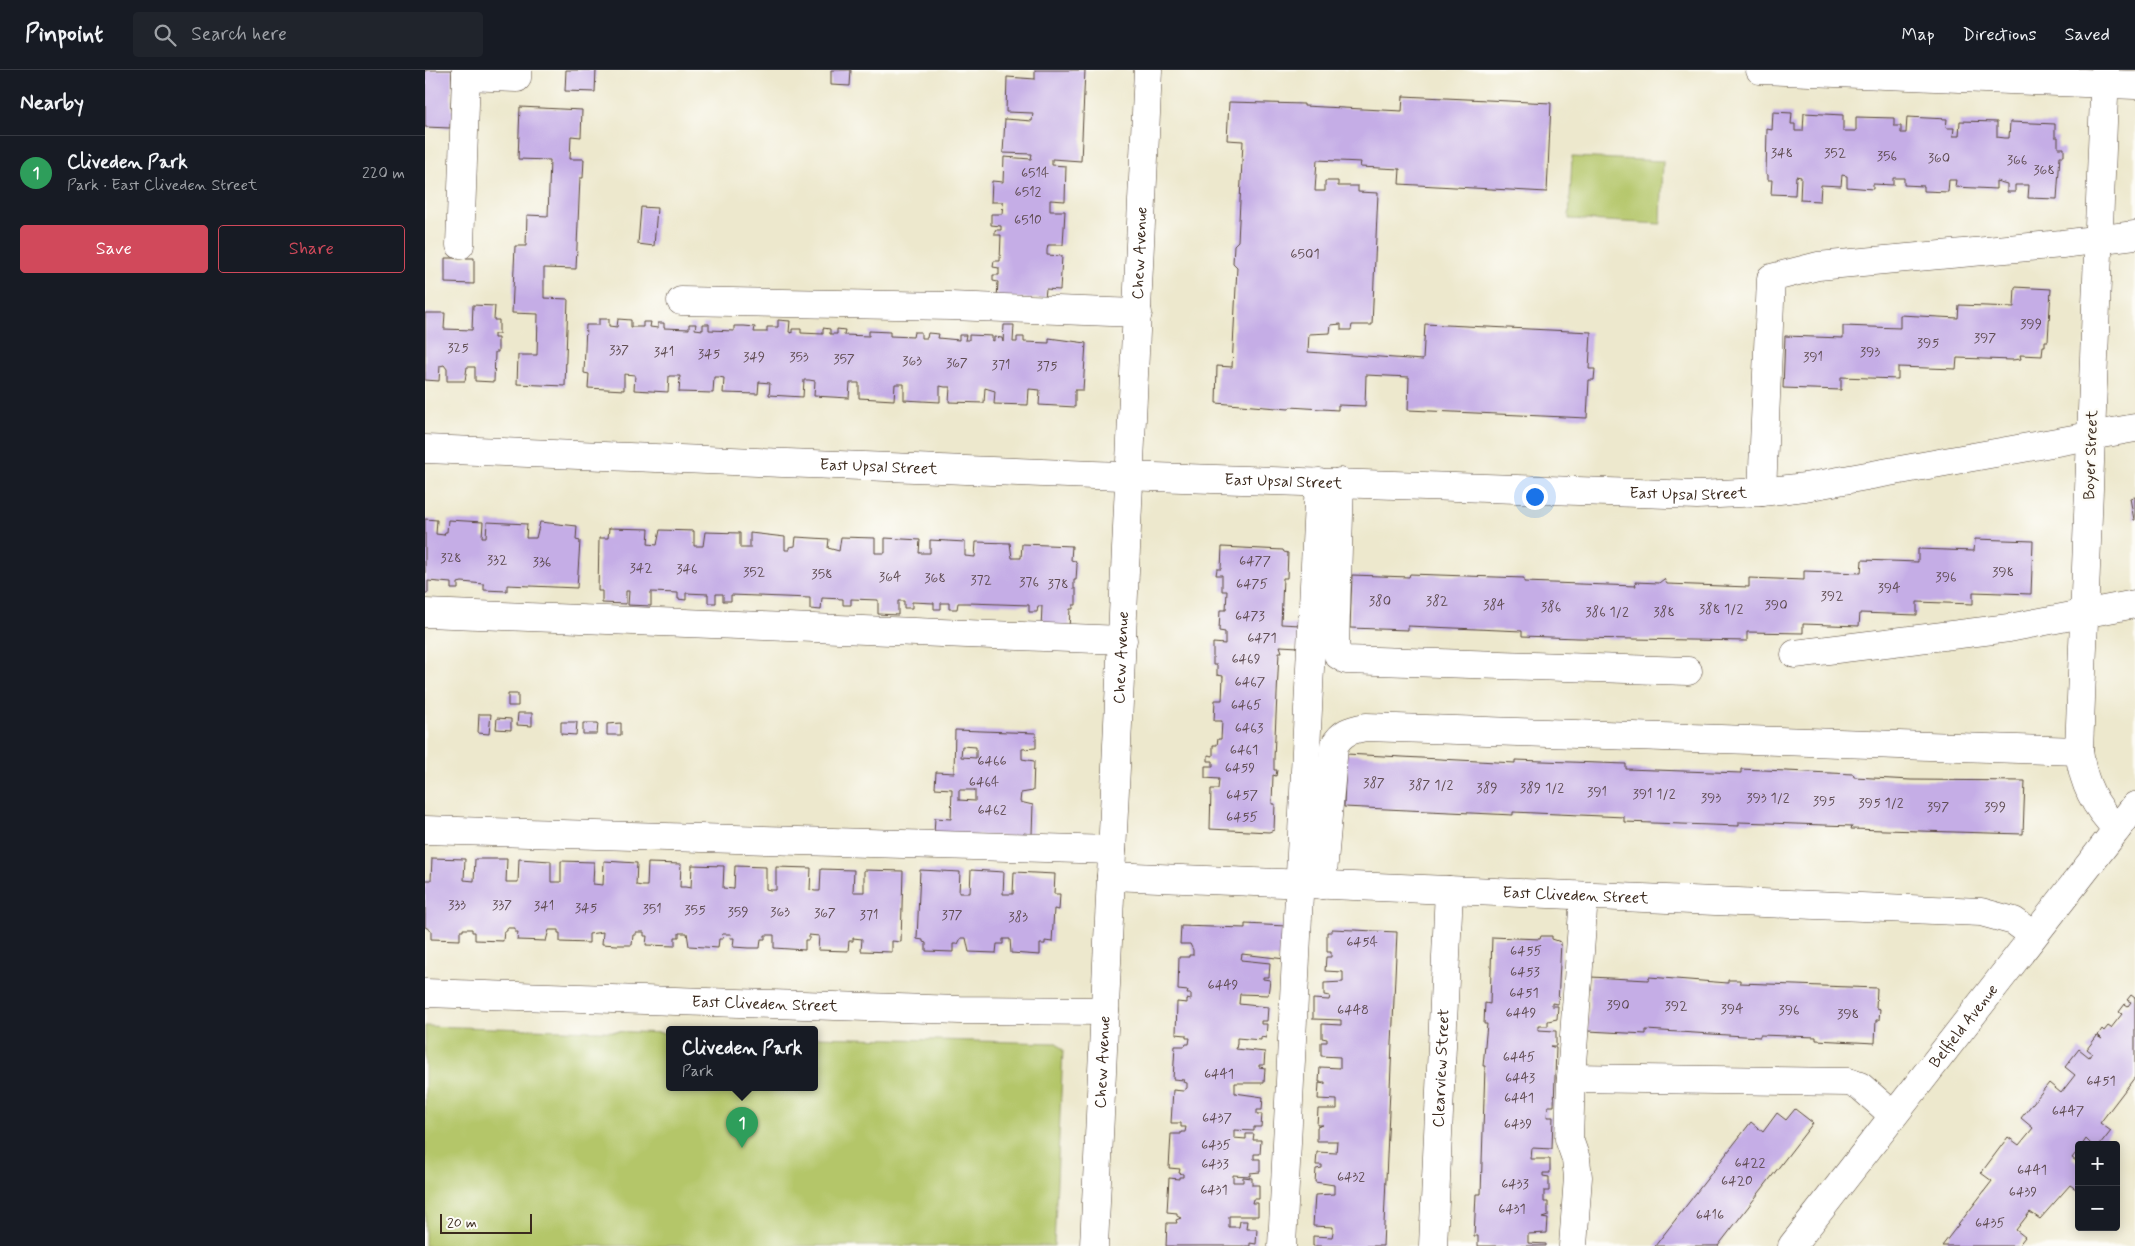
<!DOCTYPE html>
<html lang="en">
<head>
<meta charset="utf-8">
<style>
  :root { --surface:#171b24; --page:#20242c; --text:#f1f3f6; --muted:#9ea1a6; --line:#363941; --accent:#d1495b }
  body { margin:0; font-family:Mynerve,sans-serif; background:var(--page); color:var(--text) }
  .controls { position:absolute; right:15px; bottom:15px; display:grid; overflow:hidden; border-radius:5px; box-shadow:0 2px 12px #0003 }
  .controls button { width:45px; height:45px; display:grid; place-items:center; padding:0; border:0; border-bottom:1px solid var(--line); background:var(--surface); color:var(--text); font:25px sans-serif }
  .scale { position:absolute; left:15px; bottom:12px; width:92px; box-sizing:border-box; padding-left:5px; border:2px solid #3b2a1e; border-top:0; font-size:14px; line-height:18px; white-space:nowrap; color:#3b2a1e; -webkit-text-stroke:4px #fdfcf7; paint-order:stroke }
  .you { position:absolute; left:1109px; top:426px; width:18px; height:18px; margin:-12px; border:4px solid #fff; border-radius:50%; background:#1a73e8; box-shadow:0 0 0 8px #1a73e833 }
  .badge { display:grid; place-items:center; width:32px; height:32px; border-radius:50%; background:var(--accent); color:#fff; font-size:16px; font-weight:700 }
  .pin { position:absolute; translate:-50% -41px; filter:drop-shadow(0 1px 2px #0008) }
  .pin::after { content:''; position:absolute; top:26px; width:18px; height:15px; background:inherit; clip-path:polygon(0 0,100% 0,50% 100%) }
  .popup { position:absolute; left:241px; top:956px; width:152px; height:65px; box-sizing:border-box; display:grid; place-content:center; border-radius:5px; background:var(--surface); filter:drop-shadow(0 1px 4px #0005); font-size:16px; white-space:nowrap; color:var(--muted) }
  .popup b { font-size:19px; color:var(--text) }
  .popup::after { content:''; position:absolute; left:50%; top:100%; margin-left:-10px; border:10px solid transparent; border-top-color:var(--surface) }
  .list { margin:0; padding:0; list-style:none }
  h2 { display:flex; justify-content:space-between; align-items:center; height:65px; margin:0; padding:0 20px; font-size:21px }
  h2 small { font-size:16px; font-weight:400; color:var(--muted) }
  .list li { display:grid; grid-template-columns:32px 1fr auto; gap:15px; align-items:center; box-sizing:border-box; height:75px; padding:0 20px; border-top:1px solid var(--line) }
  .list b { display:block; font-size:19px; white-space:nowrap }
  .list p { margin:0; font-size:16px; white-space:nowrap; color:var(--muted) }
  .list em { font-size:16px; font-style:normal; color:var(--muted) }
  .actions { display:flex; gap:10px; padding:15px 20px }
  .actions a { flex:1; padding:11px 0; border:1px solid var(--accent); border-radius:5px; text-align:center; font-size:18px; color:var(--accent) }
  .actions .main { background:var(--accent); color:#fff }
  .icon { flex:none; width:28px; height:28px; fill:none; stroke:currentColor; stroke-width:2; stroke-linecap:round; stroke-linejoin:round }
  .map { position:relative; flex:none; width:1710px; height:1176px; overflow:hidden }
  header { display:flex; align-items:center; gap:30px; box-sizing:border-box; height:70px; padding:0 25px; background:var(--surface); border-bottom:1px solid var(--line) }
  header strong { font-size:24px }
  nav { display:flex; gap:28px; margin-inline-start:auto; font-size:18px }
  .search { width:350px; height:45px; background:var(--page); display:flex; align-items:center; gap:12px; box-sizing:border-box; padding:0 18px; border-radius:5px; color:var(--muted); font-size:19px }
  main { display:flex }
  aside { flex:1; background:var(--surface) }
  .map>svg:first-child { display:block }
  .green { fill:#b4c669; stroke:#787844 }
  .building { fill:#c5ade6; fill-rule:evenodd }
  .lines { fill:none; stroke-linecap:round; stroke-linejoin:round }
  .minor-casing { stroke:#564638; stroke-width:29 }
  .minor { stroke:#fff; stroke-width:28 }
  .labels { text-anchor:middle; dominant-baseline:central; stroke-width:5; stroke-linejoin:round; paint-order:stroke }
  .number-label { font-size:14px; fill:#5e4b50 }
  .street-label { font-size:16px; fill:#3b2a1e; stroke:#fdfcf7 }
</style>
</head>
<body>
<header>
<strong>Pinpoint</strong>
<div class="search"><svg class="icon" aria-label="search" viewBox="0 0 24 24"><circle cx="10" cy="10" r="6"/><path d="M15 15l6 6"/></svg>Search here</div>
<nav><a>Map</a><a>Directions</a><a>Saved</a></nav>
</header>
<main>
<aside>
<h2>Nearby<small></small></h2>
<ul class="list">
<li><span class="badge" style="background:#2e9e5b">1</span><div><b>Cliveden Park</b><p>Park · East Cliveden Street</p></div><em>220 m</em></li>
</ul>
<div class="actions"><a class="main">Save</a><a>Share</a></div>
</aside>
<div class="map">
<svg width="1710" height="1176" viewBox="0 0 1710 1176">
  <rect width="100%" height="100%" fill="#fdfcf7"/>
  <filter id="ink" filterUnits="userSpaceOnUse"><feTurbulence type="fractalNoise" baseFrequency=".02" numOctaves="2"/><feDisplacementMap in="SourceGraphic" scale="10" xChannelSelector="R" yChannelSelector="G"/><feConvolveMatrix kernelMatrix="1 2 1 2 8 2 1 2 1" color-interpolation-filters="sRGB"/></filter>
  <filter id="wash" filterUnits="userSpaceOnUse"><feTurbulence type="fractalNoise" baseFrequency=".0096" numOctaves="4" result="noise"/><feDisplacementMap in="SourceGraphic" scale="20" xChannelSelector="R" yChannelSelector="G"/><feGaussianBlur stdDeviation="1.12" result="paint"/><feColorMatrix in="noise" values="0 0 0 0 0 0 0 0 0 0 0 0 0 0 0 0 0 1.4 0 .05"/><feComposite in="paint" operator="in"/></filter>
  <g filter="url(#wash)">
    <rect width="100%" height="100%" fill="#ede8cd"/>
    <path class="green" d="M1147,87L1238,91L1236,154L1144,149Z
      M0,956L244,963V1017H390V967L632,973L638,980L629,1176H0Z"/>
    <g id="blocks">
      <path class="building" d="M0,0H27L26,40H30L29,54H25V58L0,57Z
        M141,0H171L170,22L140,21Z
        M406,0H426L425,16L406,15Z
        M610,0H660L656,91L627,89V95L641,96L640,131L625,130V141H640L638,175H623L622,180V185L637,186L635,220L621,219L620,228L572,229L573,212L568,211V205H574V198L568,197L569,191H575L576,165H570V160H576V156L566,155V144H577L578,132H566L567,111L578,112L579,87L606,89L607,84L578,83L580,49L607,51L608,43L581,42L582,7L610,9Z
        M978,26L1126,33L1122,122L974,114L975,99L935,97L936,92L892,90L890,121H900V111H913V116H933V122L953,123L947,255H927L926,260H916V254L906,255L905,263L884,264L883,282L998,290L1000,254L1166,262L1164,299H1170L1169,310H1164L1162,348L983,340L984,307L941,305L940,336L913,335V340L865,337L864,339L791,333L792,296L807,297L812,197L808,193L809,175L813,171L818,71L802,70L804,32L879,34V36L977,41Z
        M95,37L157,40L156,67L146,66L145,89H159L158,108H155L151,199L119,198V228L143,229L140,316L92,314L93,285H112L113,244L87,243L90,176H101L102,145L123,146L125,90L93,89Z
        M1348,42L1367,43L1366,54H1370V61H1378L1379,43L1418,45V61H1431V47L1469,48V56H1476V63H1481L1482,47L1522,49L1521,58H1529L1528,66H1534L1535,51L1572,52V67L1580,68H1584L1585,52L1630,54V67H1633V78H1639V86H1635L1632,129L1603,128L1604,115H1590V122H1582V114L1571,111V119L1530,117L1531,110H1524L1523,122L1499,121V116L1479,115V108H1468V115L1448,114V119L1422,117V106L1417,105L1416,116L1396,115L1395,131L1375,130L1376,107L1371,106L1370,125L1346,124L1347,110H1343V105L1341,104L1342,59L1347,60Z
        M216,137L232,138L229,176L213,174Z
        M20,188H49V214L20,213Z
        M1590,217L1626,219L1623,271H1620V276H1618L1617,286L1595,285L1596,289L1587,290L1532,288L1531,299L1473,297V309L1416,307V320L1358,318L1360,266L1418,268V256L1475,258V245L1533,248L1534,235L1589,237Z
        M48,235L70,236L69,250H74V264H69V268H73V282H70L69,312L50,311V297H42L40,311H22V299L19,295L15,296L14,311L0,310V243H20L19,259L47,260Z
        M174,249H184V256L192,257L193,249L206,250V257H218V252H226L225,257L233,258V253H239V258L264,259V254H271L270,259L278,260V254H284V260L309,261V256H319L330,257L329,262H342V257H353V250L365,251L364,262L367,263V259H376V263L398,264V258L405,259V264H412V259L420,260L419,265L444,266V261L465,262V266L488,267L489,262H496V268H502L503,263L514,264L513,268L534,270V265H541L540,270H544V265L567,266V270L569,271V267L577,268L578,272L579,255H589L588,272H592V267H599V272L624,273V268L661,273L658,320H650V337L614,335L615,320L604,319L603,335L569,334L570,321L560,318L559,333L524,332L525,317H520L515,316V332L479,330V314H470L469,330L434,328V313H425L424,328L389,326L390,311L384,310H379L378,327L344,325L345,313L334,312L333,324L298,323L299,308L294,307H289L288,323L254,322L255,306H244L243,322L209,320L210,305L199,304V320L163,318L164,304L159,303L161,255H174Z
        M1710,427V450H1709L1705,428Z
        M0,449L12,450L11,464L19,465L20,462H22L23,450L58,452L57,467H61L62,452L102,454L101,468H111L115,452L152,456L151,470L155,471L152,518L82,515V521L59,520V514L37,512L33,513V519H26V513L3,511V523H0Z
        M184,458L224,459L223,474L232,475L235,460L269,461V476H278L280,462L315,463V478H325V463L360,467V480H364V477L370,476L371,467L404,469L403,478L414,481L416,467L450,468V483H460V468L495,470L494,483H505V470L540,472V486L550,487L551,472L585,473L587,488H596L597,474L647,476L646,490L650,491L652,495L651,510H649V519H651V535H648V539H645L644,561L616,559L617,536H613L612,542H604V535L544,533H533L532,539H524V533H516V539H509V533L487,532V538H479V531H473V545L453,544V530L426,529V535H418V529L397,528L396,540L385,539V528L306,525V531H298V524H291V533H283V524L261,523V530L253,529V523L226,522V536L203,535L204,521H201V534L177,533V521H173L174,468H183Z
        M1550,469L1608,471L1606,524L1548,522V534L1492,532V545L1435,543L1434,556L1378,554V563L1322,562V571L1153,568L1097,566V561L983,556V560L925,558L927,505L984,507L985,504L1099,508V512L1211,516L1210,512L1234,513L1239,509L1242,514L1324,517V508L1379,510V501L1436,503L1437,490L1493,492V479L1549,481Z
        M797,477L858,480L859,482L863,483L862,508H858L856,554L875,555L874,577L855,576L857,582H854L849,688V700H852L851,706L848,705L847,734H850L849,760L844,762L785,759L786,719H793L794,709L780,708V696H788V691H783V685L788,686V675H792L793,669H796L797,651H789L790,630H797L798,606L792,605V595H788V573L800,574V562L794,561L795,540H801L802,521H797V505H791L792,499H796Z
        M83,624H93V636H83Z
        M93,643H107V656L92,655Z
        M54,644H66L64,664L53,663Z
        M72,648L86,649V660L71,659Z
        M136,652H152L151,665L136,664Z
        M158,653H173L172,664H158Z
        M196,653V665H182V654Z
        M530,660L611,663V678L597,679V689L609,691L608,721L596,723L595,732L608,735L607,764L598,763V767L509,764L510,748L526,749L527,719L510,718L511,702L529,703ZM537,676L551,677V688L536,687ZM534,720H550V731L534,730Z
        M921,684L1090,693V690L1201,694V699L1316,703V699L1428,704L1429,707L1486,710L1600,711L1598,764L1426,759L1427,756L1314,752V756L1199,752V747L1088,742V745L919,737Z
        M7,788L40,789L39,810L49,811L50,789H82L81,812H93L94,789L126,791V812H136V791L169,792L168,814L178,815L179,791L212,793L211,815L217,816H222L223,793L256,794L255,817H260L266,818L267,795L299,796L298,818L309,819L310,796L341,797V819L345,820H351V797L386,798L385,820L390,821H395L396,799L429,800L428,822H439V800L478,801L476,872L467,871V882L436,881L437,869L428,868V871H424L423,881L393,880L394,866L384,865V870H380V880L349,878V865H340V869H336L335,878H323L308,877L309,868H305L306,864H297L298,869H294L293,878L280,877L264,876L262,863H254V867H250V876L221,875L222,866H219V862H211V865H208L207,875H192L177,874L178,862L164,864V873L135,872V863H133V860H124L121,871L92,870L93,862H90V858H82V861H79L78,871L50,870V862H47V859H38V861H35V870L6,869V860L0,857V810H6Z
        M495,800L535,802L534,823H545L546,800L579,802L578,824H588L589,802L630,804L629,824H635L634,840L629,839L627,872L620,871V874H615V885L586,883L585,869H578V874H572L571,883L544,882L541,868H536L533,874H528V882L501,881V873L498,872V870L492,869Z
        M820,854L861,856L860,889L817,884L816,890L845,893L844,907H838V909L845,910L843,925L815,924L814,934L843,937L842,951H836V954H842L841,968L836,967V970L812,968V973L811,979L840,982L839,995H834V997L840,998L839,1013H810V1023L838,1027L837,1040H832V1044H837L836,1057H829V1061L809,1060V1068L821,1069V1064H829L828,1070H836L835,1084H829V1089H835V1102L825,1103V1106L808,1105V1112H818V1107L827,1108V1115H834V1129H828L827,1133H833V1146H804V1157H814L815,1151H822L821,1159H832L831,1174L825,1173V1176H741L742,1153H752L751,1150L756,1148L752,1146V1143L742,1142L744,1108L754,1109V1107H758V1104L754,1103L755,1099L744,1098L746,1064H756V1062H760L761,1057H756V1053H746L748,1020L758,1021L762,1018V1013L758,1012L759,1010L748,1009L750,976H760L761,974H764L765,968H761V965L751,964L752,932L762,933V929L766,930V924H762L763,921L753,920L754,887H764V885H768V880L765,874H755L756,856L820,858Z
        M907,859L972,862L958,1176H888V1166L907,1167L908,1162V1157L888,1156L890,1125L909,1124V1115L890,1112L891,1099L897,1098V1095H891L892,1082L911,1083L912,1071H892V1057L898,1055H892L893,1039H912V1030L893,1029L894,1013L900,1014V1012H894L895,997L915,998V987L896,986V972H902V969L897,968V954L916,955V950L888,949V929L904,930L905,926L899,925V913L918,912V902L900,901L901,887H906V882H902V862H907Z
        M1116,866H1127V869L1136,872L1133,934L1127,933V936H1133L1132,949L1123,951V956H1113V960L1131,961V976H1125L1131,978L1129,1036H1123L1122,1047H1128L1127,1079L1107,1078L1106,1089H1125V1103H1118V1106L1124,1107V1121H1119V1132H1123V1146L1117,1148L1123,1149L1122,1163L1103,1164V1173L1121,1174V1176H1053V1166H1049L1051,1124H1056L1060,996H1058L1062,954H1059L1060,933L1065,934L1067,867L1115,869Z
        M1166,907L1223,910L1224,907L1303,913V910H1315V913L1452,918L1451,938L1455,939L1454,950H1451L1450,973L1391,970V967L1335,965V967L1221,960V964L1163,961Z
        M1706,925L1710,928V1007L1675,1053L1686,1061L1675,1075H1667L1661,1069L1657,1075H1654V1079L1647,1088L1654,1093V1121L1645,1115L1615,1149L1605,1142L1591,1160L1600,1167L1593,1176H1517L1567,1111L1556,1103L1583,1067L1594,1075L1608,1058L1596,1048L1624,1013L1636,1023L1650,1005L1640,997L1654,979L1664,987L1667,983L1662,979L1672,966L1677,969L1673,965L1677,959L1679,961L1683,956L1686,958L1697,944L1694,942L1700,934L1703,936L1706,932L1702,930Z
        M1370,1039L1388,1053L1293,1176H1230L1326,1052L1338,1062L1352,1043L1361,1050Z"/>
    </g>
  </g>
  <g filter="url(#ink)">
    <use href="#blocks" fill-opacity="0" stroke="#564638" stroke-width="1"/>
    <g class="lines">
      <g class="minor-casing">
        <g id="minor">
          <path d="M41,0V6L92,8V0"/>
          <path d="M1335,0L1710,15"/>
          <path d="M1680,0L1654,681C1658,713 1669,736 1692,759"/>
          <path d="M35,175L41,6"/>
          <path d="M256,231L525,236L713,243"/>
          <path id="s1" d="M0,379L668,405L1272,425L1337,422L1380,417L1710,358"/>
          <path d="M915,412L910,576L913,585L921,590L1263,601"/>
          <path d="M1337,422L1346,208L1393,196L1637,174L1710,165"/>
          <path d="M0,543L698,570"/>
          <path d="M1370,584L1584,558L1710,534"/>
          <path d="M0,760L687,780"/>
          <path id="s2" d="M686,806L1556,842L1589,851L1608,865"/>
          <path d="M897,815L909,676C917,662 925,660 941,657L1654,681"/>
          <path d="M1159,826L1146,1008L1423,1012L1435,1016L1468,1045"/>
          <path id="s3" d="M0,923L535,940L680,941"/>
          <path d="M1146,1008L1144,1069L1151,1089L1153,1107L1148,1176"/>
          <path id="s4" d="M669,1176L723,0"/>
          <path d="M857,1176L894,412"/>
          <path id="s5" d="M1008,1176L1024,820"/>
          <path id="s6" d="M1367,1176L1710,736"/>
        </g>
      </g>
      <use href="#minor" class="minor"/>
    </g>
  </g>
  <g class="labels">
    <g class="number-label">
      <text x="1357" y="83">348</text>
      <text x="1410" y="83">352</text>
      <text x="1462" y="86">356</text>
      <text x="1514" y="88">360</text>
      <text x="1592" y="90">366</text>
      <text x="1619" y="100">368</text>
      <text x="610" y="103">6514</text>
      <text x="603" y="122">6512</text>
      <text x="603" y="150">6510</text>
      <text x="880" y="184">6501</text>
      <text x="1606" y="254">399</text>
      <text x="1560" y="268">397</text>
      <text x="1503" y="273">395</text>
      <text x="33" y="278">325</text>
      <text x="194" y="280">337</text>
      <text x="239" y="282">341</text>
      <text x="1445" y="282">393</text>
      <text x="284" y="284">345</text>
      <text x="329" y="287">349</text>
      <text x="374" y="287">353</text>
      <text x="1388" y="287">391</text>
      <text x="419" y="289">357</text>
      <text x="487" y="291">363</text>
      <text x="532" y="293">367</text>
      <text x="576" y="295">371</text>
      <text x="622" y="296">375</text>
      <text x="26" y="488">328</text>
      <text x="72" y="490">332</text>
      <text x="830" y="491">6477</text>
      <text x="117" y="492">336</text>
      <text x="216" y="498">342</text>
      <text x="262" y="499">346</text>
      <text x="329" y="502">352</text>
      <text x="1578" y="502">398</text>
      <text x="397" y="504">358</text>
      <text x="465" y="507">364</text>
      <text x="1521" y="507">396</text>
      <text x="510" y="508">368</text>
      <text x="556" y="510">372</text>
      <text x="604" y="512">376</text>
      <text x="633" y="514">378</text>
      <text x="827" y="514">6475</text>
      <text x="1464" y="518">394</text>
      <text x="1407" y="526">392</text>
      <text x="955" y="531">380</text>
      <text x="1012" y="531">382</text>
      <text x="1069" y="535">384</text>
      <text x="1351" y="535">390</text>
      <text x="1126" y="537">386</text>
      <text x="1296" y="539">388 1/2</text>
      <text x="1182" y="542">386 1/2</text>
      <text x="1239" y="542">388</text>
      <text x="825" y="546">6473</text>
      <text x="837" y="568">6471</text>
      <text x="821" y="589">6469</text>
      <text x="825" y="612">6467</text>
      <text x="821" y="635">6465</text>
      <text x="824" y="658">6463</text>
      <text x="819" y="680">6461</text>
      <text x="567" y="691">6466</text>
      <text x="815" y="698">6459</text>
      <text x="559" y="712">6464</text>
      <text x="949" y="713">387</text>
      <text x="1006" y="715">387 1/2</text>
      <text x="1062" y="718">389</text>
      <text x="1117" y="718">389 1/2</text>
      <text x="1172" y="722">391</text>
      <text x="1229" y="724">391 1/2</text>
      <text x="817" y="725">6457</text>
      <text x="1286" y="728">393</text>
      <text x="1343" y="728">393 1/2</text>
      <text x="1399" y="731">395</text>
      <text x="1456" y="733">395 1/2</text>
      <text x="1513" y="737">397</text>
      <text x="1570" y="737">399</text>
      <text x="567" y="740">6462</text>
      <text x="817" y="747">6455</text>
      <text x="32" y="835">333</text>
      <text x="77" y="835">337</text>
      <text x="119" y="836">341</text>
      <text x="161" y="838">345</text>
      <text x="227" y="839">351</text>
      <text x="270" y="840">355</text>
      <text x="313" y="842">359</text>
      <text x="355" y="842">363</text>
      <text x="400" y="843">367</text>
      <text x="444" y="845">371</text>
      <text x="527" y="845">377</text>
      <text x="593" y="847">383</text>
      <text x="937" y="872">6454</text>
      <text x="1101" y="881">6455</text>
      <text x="1100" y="902">6453</text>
      <text x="798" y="915">6449</text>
      <text x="1099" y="923">6451</text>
      <text x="1193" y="935">390</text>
      <text x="1251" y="936">392</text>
      <text x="1307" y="939">394</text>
      <text x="928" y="940">6448</text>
      <text x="1364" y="940">396</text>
      <text x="1096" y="943">6449</text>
      <text x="1423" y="944">398</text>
      <text x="1094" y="987">6445</text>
      <text x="794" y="1004">6441</text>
      <text x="1095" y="1008">6443</text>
      <text x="1676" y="1011">6451</text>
      <text x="1094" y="1028">6441</text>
      <text x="1643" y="1041">6447</text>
      <text x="792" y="1048">6437</text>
      <text x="1093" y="1054">6439</text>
      <text x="791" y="1075">6435</text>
      <text x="1325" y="1093">6422</text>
      <text x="790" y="1094">6433</text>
      <text x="1607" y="1100">6441</text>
      <text x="926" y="1107">6432</text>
      <text x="1312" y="1111">6420</text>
      <text x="1090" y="1114">6433</text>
      <text x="789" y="1120">6431</text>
      <text x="1598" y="1122">6439</text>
      <text x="1087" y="1139">6431</text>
      <text x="1285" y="1145">6416</text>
      <text x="1565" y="1153">6435</text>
    </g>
    <g class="street-label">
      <text stroke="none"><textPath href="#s4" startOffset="994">Chew Avenue</textPath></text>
      <text transform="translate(1666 385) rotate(-88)">Boyer Street</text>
      <text stroke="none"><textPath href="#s1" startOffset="454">East Upsal Street</textPath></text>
      <text stroke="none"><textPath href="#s1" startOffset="859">East Upsal Street</textPath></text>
      <text stroke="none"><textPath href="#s1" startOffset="1264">East Upsal Street</textPath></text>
      <text stroke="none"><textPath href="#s4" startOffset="589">Chew Avenue</textPath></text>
      <text stroke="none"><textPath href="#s2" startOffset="465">East Cliveden Street</textPath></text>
      <text stroke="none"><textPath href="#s3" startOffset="340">East Cliveden Street</textPath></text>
      <text stroke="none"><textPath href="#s6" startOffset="279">Belfield Avenue</textPath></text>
      <text stroke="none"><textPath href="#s4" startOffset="184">Chew Avenue</textPath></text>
      <text stroke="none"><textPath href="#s5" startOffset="178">Clearview Street</textPath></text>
    </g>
  </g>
</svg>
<div class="controls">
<button>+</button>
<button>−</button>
</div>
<div class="scale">20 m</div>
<div class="you"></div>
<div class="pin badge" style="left:317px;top:1078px;background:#2e9e5b">1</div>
<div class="popup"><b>Cliveden Park</b>Park</div>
</div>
</main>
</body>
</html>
